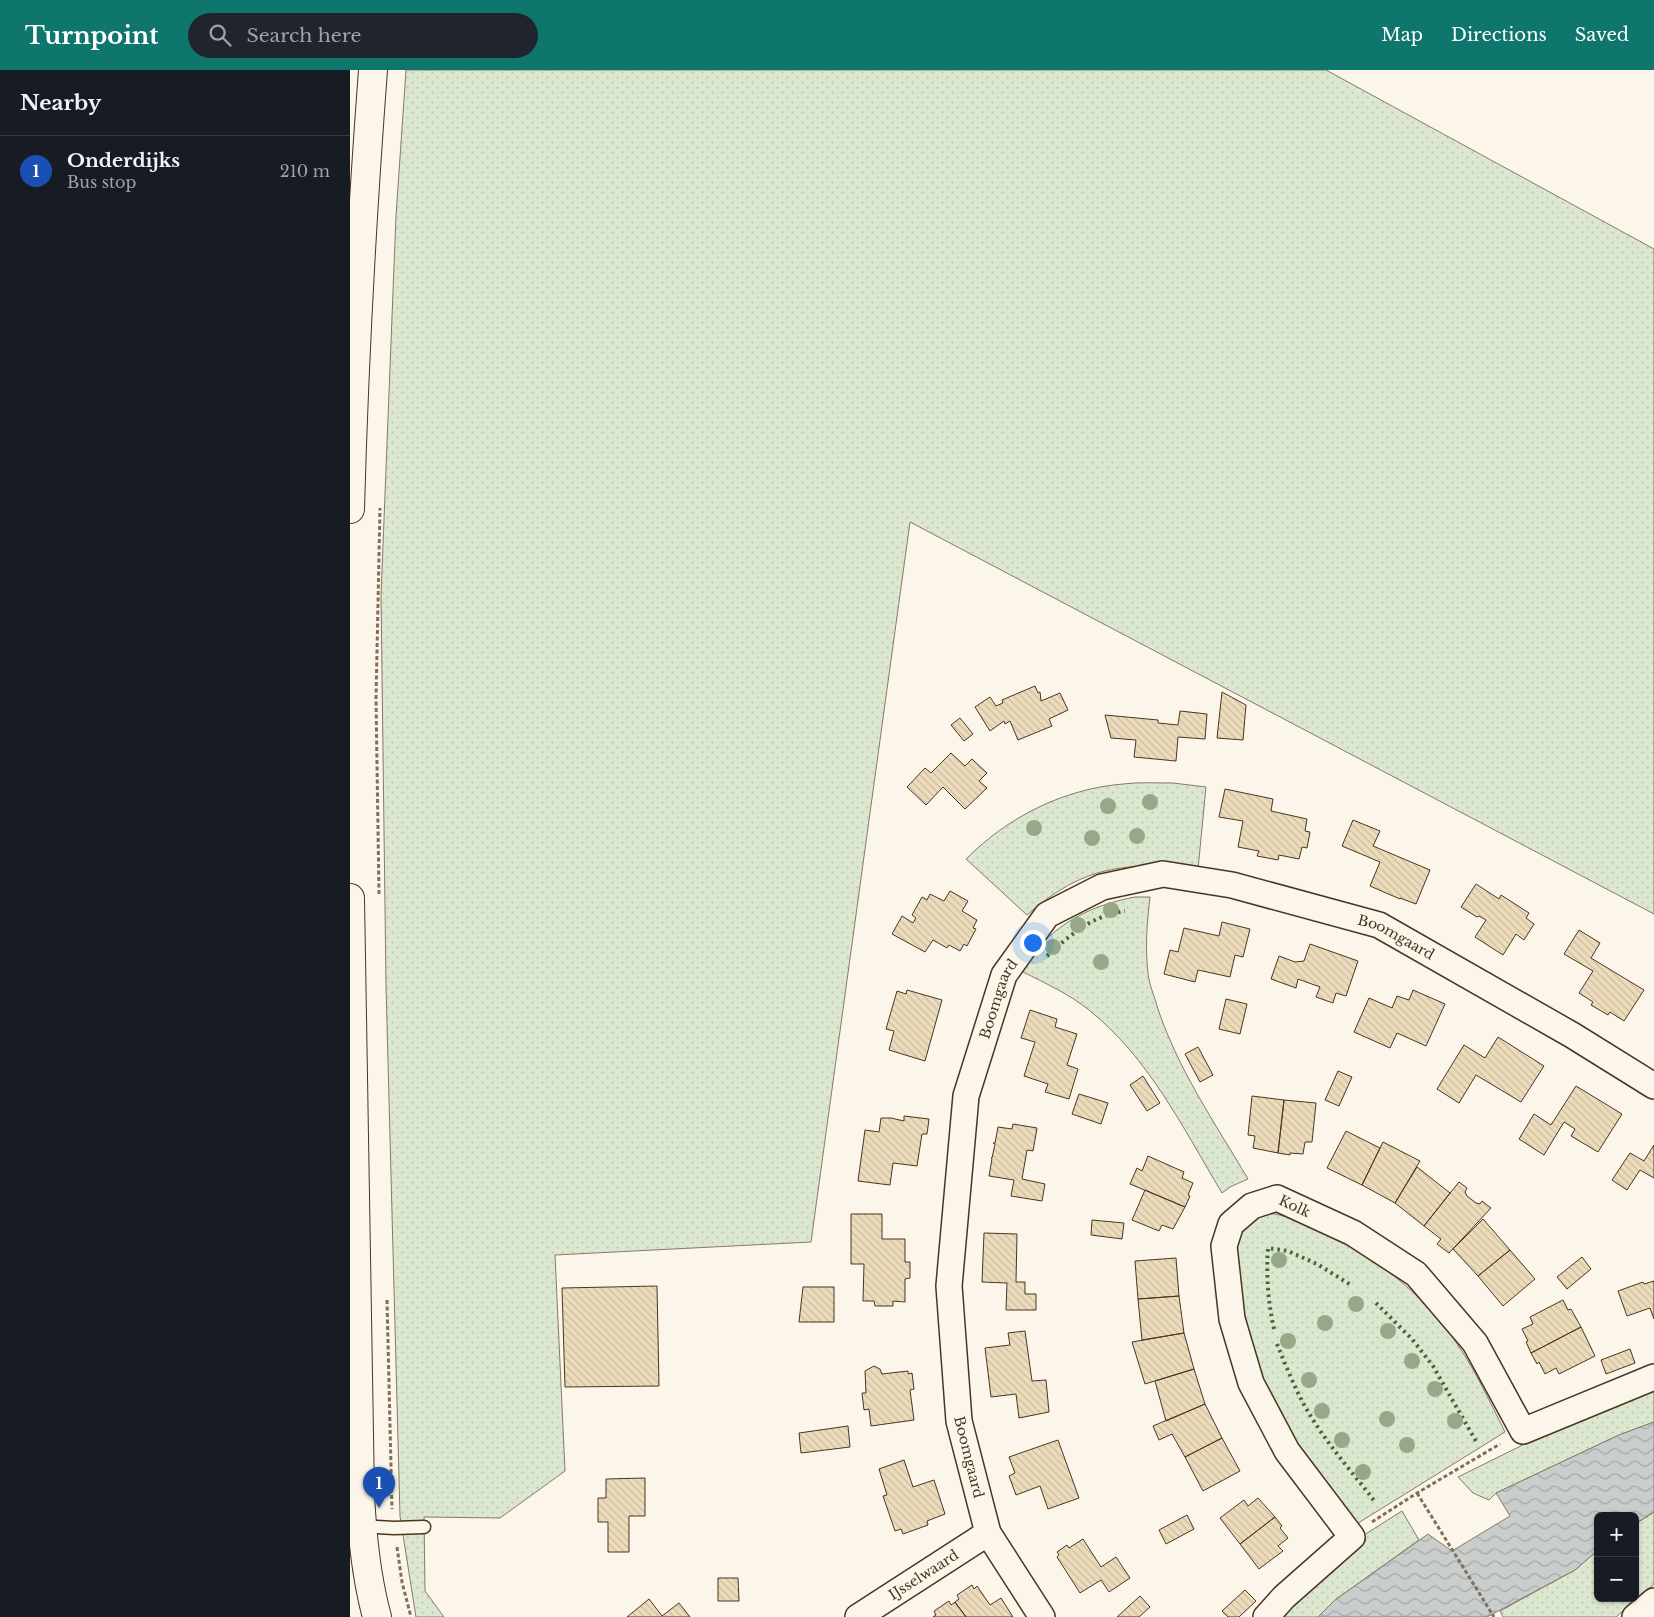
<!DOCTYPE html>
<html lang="en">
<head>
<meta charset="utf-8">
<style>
  :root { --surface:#171b24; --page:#20242c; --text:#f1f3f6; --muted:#9ea1a6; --line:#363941; --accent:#0f766e }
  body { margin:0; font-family:"Libre Baskerville",serif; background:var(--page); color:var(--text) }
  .controls { position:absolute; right:15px; bottom:15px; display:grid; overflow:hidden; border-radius:8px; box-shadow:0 1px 4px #0004 }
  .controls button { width:45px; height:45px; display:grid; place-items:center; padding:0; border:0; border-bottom:1px solid var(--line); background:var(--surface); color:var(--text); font:25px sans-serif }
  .you { position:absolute; left:682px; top:872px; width:18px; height:18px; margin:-12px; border:4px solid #fff; border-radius:50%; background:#1a73e8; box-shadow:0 0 0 8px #1a73e833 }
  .badge { display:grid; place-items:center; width:32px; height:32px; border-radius:50%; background:var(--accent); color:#fff; font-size:16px; font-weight:700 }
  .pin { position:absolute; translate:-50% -41px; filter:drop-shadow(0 1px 2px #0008) }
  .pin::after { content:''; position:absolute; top:26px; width:18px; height:15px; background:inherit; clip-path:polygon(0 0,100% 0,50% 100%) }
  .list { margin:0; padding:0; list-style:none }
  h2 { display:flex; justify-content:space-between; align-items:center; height:65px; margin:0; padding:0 20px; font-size:21px }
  h2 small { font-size:16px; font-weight:400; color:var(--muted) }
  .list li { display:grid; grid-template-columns:32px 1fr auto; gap:15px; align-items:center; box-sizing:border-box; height:70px; padding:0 20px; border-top:1px solid var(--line) }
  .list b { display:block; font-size:19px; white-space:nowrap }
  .list p { margin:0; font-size:16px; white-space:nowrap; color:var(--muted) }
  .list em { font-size:16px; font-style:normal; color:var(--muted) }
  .icon { flex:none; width:28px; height:28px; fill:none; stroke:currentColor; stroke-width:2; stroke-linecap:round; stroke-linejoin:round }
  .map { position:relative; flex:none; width:1304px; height:1547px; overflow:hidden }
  header { display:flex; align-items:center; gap:30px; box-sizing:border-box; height:70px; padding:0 25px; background:var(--accent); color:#fff }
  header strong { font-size:24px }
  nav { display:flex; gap:28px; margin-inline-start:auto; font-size:18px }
  .search { width:350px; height:45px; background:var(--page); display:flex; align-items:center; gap:12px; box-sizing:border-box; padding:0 18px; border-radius:28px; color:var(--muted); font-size:19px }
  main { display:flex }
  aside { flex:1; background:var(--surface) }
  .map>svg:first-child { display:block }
  .grass { fill:url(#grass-dots); stroke:#887966 }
  .water { fill:url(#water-waves); stroke:#887966 }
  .building { fill:url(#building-back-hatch); stroke:#4a3520 }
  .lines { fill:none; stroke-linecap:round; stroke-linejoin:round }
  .service-casing { stroke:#4a3520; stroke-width:15 }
  .minor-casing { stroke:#4a3520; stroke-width:28 }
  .secondary-casing { stroke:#4a3520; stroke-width:30 }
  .path { stroke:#7f6f5c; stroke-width:3; stroke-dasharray:4 2.5; stroke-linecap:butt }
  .service { stroke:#fbf6e9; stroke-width:12 }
  .minor { stroke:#fbf6e9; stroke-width:25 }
  .secondary { stroke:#fbf6e9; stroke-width:28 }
  .hedge { stroke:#436837; stroke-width:4; stroke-dasharray:2.5 4; stroke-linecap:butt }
  .tree { fill:#96a887 }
  .labels { text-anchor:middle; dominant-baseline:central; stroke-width:4; stroke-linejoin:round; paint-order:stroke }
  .street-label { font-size:14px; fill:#4a3520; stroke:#fbf6e9 }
</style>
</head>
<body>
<header>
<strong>Turnpoint</strong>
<div class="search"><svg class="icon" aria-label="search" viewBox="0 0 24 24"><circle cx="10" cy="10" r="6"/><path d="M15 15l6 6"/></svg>Search here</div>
<nav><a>Map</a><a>Directions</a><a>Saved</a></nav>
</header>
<main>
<aside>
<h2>Nearby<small></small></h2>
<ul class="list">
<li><span class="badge" style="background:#1a4fb4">1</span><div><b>Onderdijks</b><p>Bus stop</p></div><em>210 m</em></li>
</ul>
</aside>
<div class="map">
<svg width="1304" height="1547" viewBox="0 0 1304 1547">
  <defs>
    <pattern id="grass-dots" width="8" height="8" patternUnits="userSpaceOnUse" patternTransform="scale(1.25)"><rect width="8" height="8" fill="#dce7d0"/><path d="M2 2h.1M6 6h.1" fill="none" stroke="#bec7b2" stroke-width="1.8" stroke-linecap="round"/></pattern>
    <pattern id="water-waves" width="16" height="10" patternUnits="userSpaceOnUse" patternTransform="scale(1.25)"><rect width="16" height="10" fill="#c9cecd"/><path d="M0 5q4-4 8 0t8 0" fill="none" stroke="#a5a8a6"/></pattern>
    <pattern id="building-back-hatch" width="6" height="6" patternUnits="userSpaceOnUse" patternTransform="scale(1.25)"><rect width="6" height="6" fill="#ecdcbc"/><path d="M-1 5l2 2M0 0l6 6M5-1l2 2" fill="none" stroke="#ccbda1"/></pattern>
  </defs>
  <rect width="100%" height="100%" fill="#fbf6e9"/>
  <path class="grass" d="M56,0H976L1304,179V844L560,452L461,1172L205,1185L215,1401L150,1448L74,1447L75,1521L94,1547H66L50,1446L36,915L31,526L46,146Z
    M823,713L856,717L848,799C775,792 734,795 677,845L616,789C658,747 713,719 773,714C789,712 806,713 823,713Z
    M785,827H800C797,852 795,877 798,903C799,914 804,925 807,936C827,998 865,1053 898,1109L880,1117L872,1123C833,1058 799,988 739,940C719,924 695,913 673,902C678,893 683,884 690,876C715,848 748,834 785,827Z
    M919,1143C944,1147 968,1158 990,1170C1037,1196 1078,1230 1108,1275C1126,1302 1140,1332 1155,1362L1005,1455L925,1344L895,1267L886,1194L887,1169L894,1154L905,1147Z
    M1304,1316V1352L1269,1365L1146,1423L1139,1430L1123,1423L1108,1407L1195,1364Z
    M1052,1441L1069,1470L985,1530L968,1547H930L1016,1471L1014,1465Z
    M1304,1442V1514L1266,1547H1153L1150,1541L1225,1500L1248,1480V1528H1285V1454Z"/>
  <path class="water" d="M1304,1352V1442L1285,1454V1446H1248V1480L1225,1500L1137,1547H968L985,1530L1078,1464L1102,1481L1160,1446L1146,1423L1269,1365Z"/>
  <path class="building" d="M685,616L688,623L690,622L691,631L710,623L718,640L699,649L702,656L668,670L660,651L655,654L654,651L640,661L625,637L640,627L646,636L653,633L652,630Z
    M872,622L896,635L893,670L867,668Z
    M830,641L857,644L855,669L828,667L826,691L784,687L786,670L761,668L755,645L808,650V653L828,655Z
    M610,648L623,664L614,671L601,655Z
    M601,683L615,696L622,689L637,703L629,711L637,718L615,739L593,717L576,735L557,717L575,698L581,703Z
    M875,719L923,729L921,741L957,749L955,761L960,762L957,778L952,777L949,789L929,785L928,790L907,786L909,781L888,777L893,751L869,747Z
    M1003,750L1030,761L1023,776L1080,800L1066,834L1050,828V829L1020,816L1030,792L992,776Z
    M1126,814L1149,829L1151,825L1179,843L1176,848L1184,854L1174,870L1166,864L1153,885L1125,867L1136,850L1129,846L1127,847L1111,837Z
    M600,821L618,831L612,841L627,850L623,858L626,859L617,876L614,874L610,881L599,875L597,878L583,870L575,882L542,864L552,846L563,853L566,848L562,845L572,827L577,830L580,824L594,831Z
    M872,852L900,859L893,887L885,885L880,907L848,900L845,912L814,904L820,880L828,882L834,858L869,866Z
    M1229,860L1250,873L1241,888L1294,920L1274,951L1260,942L1258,945L1241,935L1243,932L1229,923L1243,901L1214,884Z
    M960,874L1008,891L996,926L986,923L983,933L966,927L970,917L948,909L946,918L921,909L929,886L945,892L954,891Z
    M557,920L592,930L575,991L539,980L544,961L536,959L547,921L556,924Z
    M1063,920L1095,934L1076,976L1047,963L1040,978L1004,962L1019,928L1042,938L1047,926L1059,930Z
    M876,929L897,934L890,964L869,959Z
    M680,940L707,949L705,957L727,964L717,995L728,999L719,1029L695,1022L698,1014L674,1006L685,972L671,968Z
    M1148,967L1194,996L1171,1032L1126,1005L1109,1033L1087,1019L1114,975L1135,988Z
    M848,977L863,1005L850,1012L835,984Z
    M988,1001L1002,1007L989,1036L975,1030Z
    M793,1006L810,1033L797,1041L780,1015Z
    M1226,1016L1272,1044L1248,1082L1221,1066L1225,1059L1214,1052L1194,1085L1169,1069L1184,1044L1201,1055Z
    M729,1024L758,1033L751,1054L722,1044Z
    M902,1026L934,1030L928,1083L903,1078L905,1066L898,1065Z
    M934,1030L966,1033L962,1072H955L953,1084L940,1083V1085L928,1083Z
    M554,1046L579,1049L577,1064H572L567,1096L543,1093L540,1115L508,1111L515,1060L529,1062L531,1048H541L554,1051Z
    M663,1054L687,1058L683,1081L677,1080L672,1109L695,1114L692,1131L661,1126L664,1110L639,1106L642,1089L641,1088H642L645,1074L643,1073H645L648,1057L662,1059Z
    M996,1061L1030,1078L1012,1115L977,1098Z
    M1033,1072L1070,1091L1045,1133L1012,1115Z
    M1304,1075V1108L1290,1100L1277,1120L1262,1110L1280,1083L1294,1091Z
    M798,1086L834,1102L832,1108L843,1113L838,1125L840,1126L835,1137L780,1114L787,1098L792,1101Z
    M1067,1097L1100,1123L1074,1156L1045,1133Z
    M1109,1112L1117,1118L1115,1122L1117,1126L1126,1133L1130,1134L1132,1131L1141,1138L1099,1183L1087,1174L1091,1169L1074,1156Z
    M795,1120L835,1137L823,1159L812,1155L809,1161L782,1150Z
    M501,1144H532V1169H555V1192H560V1208L555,1209V1232L543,1231V1236H525L524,1231H513L514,1194H501Z
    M1133,1149L1160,1180L1128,1206L1103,1179Z
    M742,1150L774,1153L772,1169L741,1165Z
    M634,1163L667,1164L666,1212H675V1224H686V1240H656L657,1213L632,1212Z
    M1160,1180L1185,1209L1153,1236L1128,1206Z
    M1232,1187L1241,1199L1217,1219L1207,1207Z
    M826,1188L829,1226L788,1229L785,1191Z
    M1304,1211V1249L1300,1238L1277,1246L1268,1221L1293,1212L1294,1214Z
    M307,1216L309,1316L215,1317L212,1218Z
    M453,1217H484V1252H449Z
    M829,1226L834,1263L792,1270L788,1229Z
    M1213,1230L1218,1240L1221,1239L1231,1257L1181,1283L1176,1272L1178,1271L1172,1259L1183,1254L1180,1247Z
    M1231,1257L1245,1286L1209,1304L1206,1298L1195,1304L1189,1292L1187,1294L1181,1283Z
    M675,1261L682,1311L696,1310L699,1342L669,1348L666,1324L641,1327L635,1278L660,1275L658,1263Z
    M834,1263L844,1299L795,1314L782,1272Z
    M1280,1279L1285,1293L1256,1304L1251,1290Z
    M524,1296L530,1299L532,1304L558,1301V1304L562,1303L564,1319L560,1320L564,1350L521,1356L519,1339L514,1340L512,1323H516L515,1301Z
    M844,1299L855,1334L816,1351L805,1311Z
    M855,1334L872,1368L835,1387L822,1364L809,1370L803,1356Z
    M498,1356L500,1377L451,1383L449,1363Z
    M872,1368L890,1401L853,1421L835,1387Z
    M708,1370L729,1428L698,1439L690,1416L666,1425L659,1406L665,1403L659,1387Z
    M554,1390L563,1417L584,1410L595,1444L577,1451L578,1455L553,1464L551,1459L545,1461L533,1426L537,1425L529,1399Z
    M295,1408V1446H279V1482H258V1452H248V1428H256V1409Z
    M908,1428L925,1447L890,1474L870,1448L894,1430L898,1436Z
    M837,1445L844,1459L816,1474L809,1460Z
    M925,1447L932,1456L930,1458L938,1468L928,1476L933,1481L909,1499L890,1474Z
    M733,1469L751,1497L766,1487L780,1508L759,1522L751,1510L730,1523L707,1487L709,1485L707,1482L717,1475L719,1478Z
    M368,1508H388L389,1531H368Z
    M622,1515L624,1519L627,1516L640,1535L651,1528L663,1547H616L605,1532L609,1529L607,1525Z
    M895,1520L906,1531L889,1547H878L872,1541Z
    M790,1526L800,1537L789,1547H767Z
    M299,1529L312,1546L329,1533L340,1547H277Z
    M599,1531L601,1535L605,1532L616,1547H583L586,1545L584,1541Z"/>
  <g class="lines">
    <g class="service-casing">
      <path id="service" d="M9,1456L44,1458L74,1457"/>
    </g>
    <g class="minor-casing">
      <g id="minor">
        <path id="s1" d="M508,1547L638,1463"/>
        <path id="s2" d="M692,1547L638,1463L609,1351L599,1216L616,1026L654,905L697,845L752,817L813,804L882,815L1029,855L1222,965L1304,1016"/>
        <path id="s3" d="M916,1547L934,1527L1002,1467L937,1381L901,1313L882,1249L874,1176L881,1154L902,1136L927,1128L1003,1163L1066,1204L1125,1273L1173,1361L1304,1307"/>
        <path d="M1285,1547L1304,1531"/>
      </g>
    </g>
    <g class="secondary-casing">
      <path id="secondary" d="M0,439C4,292 12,146 23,0
        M0,828L10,1424C12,1465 16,1507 27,1547"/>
    </g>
    <path class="path" d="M29,824L26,629L30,438
      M37,1230L42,1439
      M1067,1423L1144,1547
      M1022,1452L1067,1423L1150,1374
      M47,1477L52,1512L61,1547"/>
    <use href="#service" class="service"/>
    <use href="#minor" class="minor"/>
    <use href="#secondary" class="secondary"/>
    <path class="hedge" d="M697,886C720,865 743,845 775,841
      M1026,1233L1062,1269L1083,1296L1127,1373
      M924,1259C918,1232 916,1206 918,1178L938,1181L967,1194L1001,1215
      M927,1274C936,1296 945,1319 957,1340C976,1373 1003,1403 1026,1433"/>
  </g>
  <g class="tree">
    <circle cx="800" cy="732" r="8"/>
    <circle cx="758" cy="736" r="8"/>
    <circle cx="684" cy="758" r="8"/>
    <circle cx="787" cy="766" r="8"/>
    <circle cx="742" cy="768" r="8"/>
    <circle cx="761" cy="840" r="8"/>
    <circle cx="728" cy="855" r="8"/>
    <circle cx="703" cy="877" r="8"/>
    <circle cx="751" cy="892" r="8"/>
    <circle cx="929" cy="1190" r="8"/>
    <circle cx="1006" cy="1234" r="8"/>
    <circle cx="975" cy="1253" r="8"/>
    <circle cx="1038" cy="1261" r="8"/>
    <circle cx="938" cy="1271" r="8"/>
    <circle cx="1062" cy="1291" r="8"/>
    <circle cx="959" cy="1310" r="8"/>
    <circle cx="1085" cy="1319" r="8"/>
    <circle cx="972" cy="1341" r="8"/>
    <circle cx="1037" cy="1349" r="8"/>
    <circle cx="1105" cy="1351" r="8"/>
    <circle cx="992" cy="1370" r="8"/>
    <circle cx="1057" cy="1375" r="8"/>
    <circle cx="1013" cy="1402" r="8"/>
  </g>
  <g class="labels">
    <g class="street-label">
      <text stroke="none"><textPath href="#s2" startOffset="1109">Boomgaard</textPath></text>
      <text stroke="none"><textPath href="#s2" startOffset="644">Boomgaard</textPath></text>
      <text stroke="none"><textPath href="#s3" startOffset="539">Kolk</textPath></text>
      <text transform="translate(619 1387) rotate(76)">Boomgaard</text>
      <text stroke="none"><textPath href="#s1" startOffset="78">IJsselwaard</textPath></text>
    </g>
  </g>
</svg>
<div class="controls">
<button>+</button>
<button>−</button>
</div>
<div class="you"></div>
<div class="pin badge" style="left:29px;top:1438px;background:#1a4fb4">1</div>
</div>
</main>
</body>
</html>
